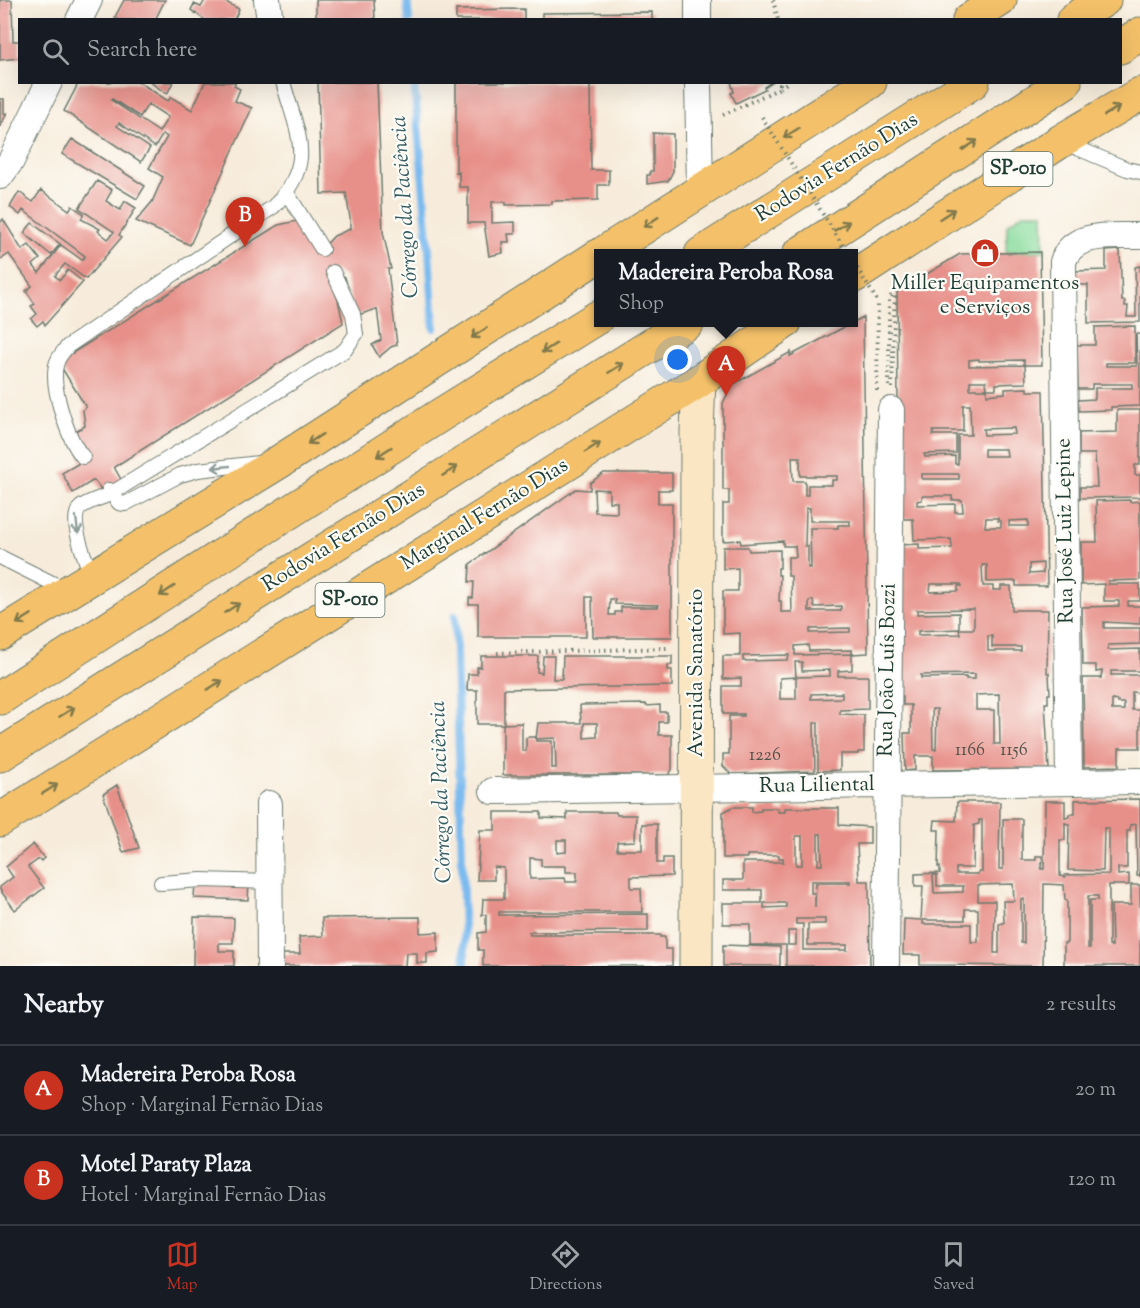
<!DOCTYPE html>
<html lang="en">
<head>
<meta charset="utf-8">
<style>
  :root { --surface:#171b24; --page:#20242c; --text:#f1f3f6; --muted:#9ea1a6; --line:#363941; --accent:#c8321e }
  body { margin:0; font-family:"Sorts Mill Goudy",serif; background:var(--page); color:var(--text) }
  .you { position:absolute; left:678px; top:360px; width:21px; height:21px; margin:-15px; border:4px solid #fff; border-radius:50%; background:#1a73e8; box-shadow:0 0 0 9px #1a73e833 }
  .badge { display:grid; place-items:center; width:39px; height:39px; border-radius:50%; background:var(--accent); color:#fff; font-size:20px; font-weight:700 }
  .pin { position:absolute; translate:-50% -50px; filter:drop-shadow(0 2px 3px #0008) }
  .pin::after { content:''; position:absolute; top:32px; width:21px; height:18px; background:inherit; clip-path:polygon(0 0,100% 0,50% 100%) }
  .popup { position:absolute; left:594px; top:249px; width:264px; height:78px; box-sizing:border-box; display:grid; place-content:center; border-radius:0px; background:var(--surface); filter:drop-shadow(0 2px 4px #0005); font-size:20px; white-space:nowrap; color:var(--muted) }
  .popup b { font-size:22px; color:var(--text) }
  .popup::after { content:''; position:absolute; left:50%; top:100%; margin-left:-12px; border:12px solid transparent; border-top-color:var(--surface) }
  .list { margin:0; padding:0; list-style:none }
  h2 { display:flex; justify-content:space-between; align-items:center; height:78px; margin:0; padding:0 24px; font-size:26px }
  h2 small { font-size:20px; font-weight:400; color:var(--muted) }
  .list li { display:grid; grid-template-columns:39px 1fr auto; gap:18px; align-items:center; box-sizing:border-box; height:90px; padding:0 24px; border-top:2px solid var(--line) }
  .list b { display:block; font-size:22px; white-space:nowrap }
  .list p { margin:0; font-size:20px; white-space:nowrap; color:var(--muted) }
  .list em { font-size:20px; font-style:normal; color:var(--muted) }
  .icon { flex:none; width:33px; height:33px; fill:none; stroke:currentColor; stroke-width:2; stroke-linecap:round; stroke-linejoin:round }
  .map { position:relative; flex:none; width:1140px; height:966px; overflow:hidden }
  .search { position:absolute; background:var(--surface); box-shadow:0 6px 24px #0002; left:18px; right:18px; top:18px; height:66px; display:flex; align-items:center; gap:15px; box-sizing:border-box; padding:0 21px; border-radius:0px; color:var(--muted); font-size:22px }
  .sheet { height:258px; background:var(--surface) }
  nav { display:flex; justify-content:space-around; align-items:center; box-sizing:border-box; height:84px; border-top:2px solid var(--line); background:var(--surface); font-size:16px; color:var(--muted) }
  nav a { display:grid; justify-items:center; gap:3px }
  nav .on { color:var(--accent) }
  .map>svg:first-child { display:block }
  .green { fill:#88dc9d; stroke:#548c68; stroke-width:1.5 }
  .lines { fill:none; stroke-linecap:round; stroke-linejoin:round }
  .stream { stroke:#7cbbef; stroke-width:8 }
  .building { fill:#e79089; fill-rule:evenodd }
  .lane-casing { stroke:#6b7a6e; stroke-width:16 }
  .street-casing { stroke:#6b7a6e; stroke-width:28 }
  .secondary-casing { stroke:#6b7a6e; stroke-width:35 }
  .highway-casing { stroke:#6b7a6e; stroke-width:35 }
  .path { stroke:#6b7a6e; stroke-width:4; stroke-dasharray:1.5 4.5; stroke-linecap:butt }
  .lane { stroke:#fff; stroke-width:14 }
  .street { stroke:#fff; stroke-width:26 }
  .secondary { stroke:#fbe6c3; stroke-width:33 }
  .highway { stroke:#f4c16a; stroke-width:33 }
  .path-bridge { stroke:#6b7a6e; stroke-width:4; stroke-dasharray:1.5 4.5; stroke-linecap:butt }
  .oneway { stroke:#7f784c }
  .oneway2 { stroke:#8f9e9a }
  .labels { text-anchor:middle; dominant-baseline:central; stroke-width:4.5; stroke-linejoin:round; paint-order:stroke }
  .number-label { font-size:18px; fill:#515249 }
  .shield { fill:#fdfcf7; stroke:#62766e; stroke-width:1.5 }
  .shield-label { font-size:20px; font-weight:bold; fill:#1f3d34 }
  .street-label { font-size:21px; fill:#1f3d34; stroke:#fdfcf7 }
  .poi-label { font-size:21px; fill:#1f3d34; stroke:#fdfcf7 }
  .water-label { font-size:22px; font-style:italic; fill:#365c63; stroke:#fdfcf7 }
</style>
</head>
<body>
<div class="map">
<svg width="1140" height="966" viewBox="0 0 1140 966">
  <rect width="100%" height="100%" fill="#fdfcf7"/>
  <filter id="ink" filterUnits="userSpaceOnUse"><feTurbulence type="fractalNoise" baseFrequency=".0167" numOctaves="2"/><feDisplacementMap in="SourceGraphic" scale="12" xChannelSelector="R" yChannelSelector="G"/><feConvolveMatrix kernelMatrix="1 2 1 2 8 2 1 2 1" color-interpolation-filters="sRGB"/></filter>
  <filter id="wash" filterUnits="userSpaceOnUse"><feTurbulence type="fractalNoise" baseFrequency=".008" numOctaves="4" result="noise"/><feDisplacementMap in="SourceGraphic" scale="24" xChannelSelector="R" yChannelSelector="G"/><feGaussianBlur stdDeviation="1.35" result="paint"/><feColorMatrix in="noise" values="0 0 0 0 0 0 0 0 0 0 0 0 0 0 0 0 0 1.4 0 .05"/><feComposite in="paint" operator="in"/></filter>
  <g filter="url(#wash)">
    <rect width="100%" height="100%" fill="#f7ecdb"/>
    <path class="green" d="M1023,213H1043L1044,251L1006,252L1007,225Z"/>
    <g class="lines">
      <path class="stream" d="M407,0L409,20
        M414,82L429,251L434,328
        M455,616L465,966"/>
    </g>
    <g id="blocks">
      <path class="building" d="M0,0H12L13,41H20V58L0,60Z
        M124,0H165L155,20H118L115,17Z
        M205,0H222L239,9L234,20H205L191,10L194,4L201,7Z
        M316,0H374L375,20H316Z
        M524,9V20H456V10Z
        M652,12V20H542V13Z
        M79,82H139L168,101L171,97L192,110L205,82H236L234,86L240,89L235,101L252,108L190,245L136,221L152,202L163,177L149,168L167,137L163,134L155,147L119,123L117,126L150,148L141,162L64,111ZM112,99L140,117L148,104L168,117L159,132L111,100Z
        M150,82H173L167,94Z
        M318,82H377L383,232L391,269H388L397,345L391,347L379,357L372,345L381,340L377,309L355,316L345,277L337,272H327L338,300L343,323L114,467L123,483L104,493L94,480L73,493L62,473L81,462L75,431L85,426L83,410L86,407L58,362L278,225L297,221L318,253L334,236L350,229V218L346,193L321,194Z
        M456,82H590L591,170H609V185H598V200L552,201V204L506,205V202H492V223L515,222V234H508L509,242H502L503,253L489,256L484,223H468V187H459V172L456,173Z
        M731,82H772L764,87L765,89L736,103L731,93L734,92Z
        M0,99H4V114L7,113L0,127Z
        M653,133L673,134V171L668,181L647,184V175H650V171H653Z
        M72,139L145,186L137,199L62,154Z
        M97,181L112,190L106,201L120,210L125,201L136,208L119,235L122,237L86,279L65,264L58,272L55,276L60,280L68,270L83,282L45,325L43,321L37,326L31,319L37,314L31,306L35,304L26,291L32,286L9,254L0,260V223L3,219L22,250L29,245L40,259L33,265L39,273L61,245L82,260L85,256L23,210L20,215L10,207L19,192L33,202L41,190L69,210L72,206L84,214L81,219L100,229L98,231L108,239L114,232L79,208Z
        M32,223L60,244L51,255L24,233Z
        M1120,250L1122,301H1125V306H1128L1127,317H1136L1135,267L1140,266V322L1088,323V285H1076V271L1106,270V251Z
        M1040,252L1042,365H1024V360L979,361V359L969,360V366L1025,365L1026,383L996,384V389H987L986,381H970V389H987V395L1005,393V389L1027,388V391H1043L1047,586H1016V581L987,582V565H982L983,586H993V590H1001V586H1011L1012,610H1048L1047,673H1049L1050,694H1048V703H1045L1049,769L933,770V756H915V770L905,771L904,733H911V705H903V696H901L899,545L919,544V549L952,548L951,539L914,540L913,519H899L897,292L960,254ZM963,405H970L971,435H958V464H955V456L925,457L924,454L956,453V435H933V431H963ZM1014,428L1015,434L984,435L983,429ZM984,449H1006L1007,456H984ZM922,474H959V479H922ZM922,496H952V500H962L963,512H955V504L917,505V501L922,500ZM986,518H998V521H1001V527H985ZM1028,520V526H1009V521ZM1043,563V573L1029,574V564ZM931,584H961L962,586H958V591L930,592ZM974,609V629H959L960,634L918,635V631L959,629V613L917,614V610ZM988,636H992V647H1021V651H988ZM975,674V679H966V677L921,678V675ZM999,694L1000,744H994V710H976V695ZM932,709H937L936,750L933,749Z
        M863,317L868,653L852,654V670L838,671V676H868V709L840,710V714L864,715V752H858V754H840V770L818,771V722L814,723L815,771L731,774L723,766V754H729V716H744V714H723V686H741V678L723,679V656H740V633L723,634V591H738V568L723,569V547H748L749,551L780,550V568H778V575H780L779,601H781V612H792L791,576H788V557H796L795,546H783V541L741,544L740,540L723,541V504H729V490H723V403L732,385L791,352L790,356ZM792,457H800V476H837V480H832V485H808V495H805V481H793ZM806,508H810V521H850V525H838V528H810L811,568H808V546H805ZM813,600L814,607L841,606V611H809V601ZM850,628V632L810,633V629ZM808,645L809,651L852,650V654L795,655V646ZM789,655L788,660L743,661V656ZM795,662H802V671L830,670V676L796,677V699H780V678L796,677ZM842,693V698L811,699V694Z
        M1135,326V363H1106V366H1137L1136,334H1140V406L1111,407V410L1079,411L1078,400L1095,399V388H1132V384H1092V389H1078L1077,345H1095V327Z
        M1117,410H1140V465H1135V475H1140V497L1080,498V487H1097L1095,454H1079V433L1117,432Z
        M604,473H672V490H658V503H672V637H593L592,597H586V637H478V604H469V598H473L474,582H469L470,564L576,489L590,490V483ZM594,489L609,490V502H617V513L595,512ZM610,599H615V604L659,605L658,607H621V612H615V615H609Z
        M1130,500V502L1140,501V580L1108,581V584H1140V601H1128V606H1140V624L1104,622V628H1140V644L1108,645V650L1140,649V671H1111V675H1140V693L1132,692V710H1140V748H1119V766L1084,767L1083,678H1101L1102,671L1096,672V665H1083L1082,607L1119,606V601H1104V584L1081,585V542H1097L1096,501ZM1112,700L1118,701V703H1124V710H1112Z
        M481,656H538L537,672L542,673L543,656H554L553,679H562L563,656H672V665H668V670H672V686L504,689V724H477V690H467L468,674H477V667H481Z
        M646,704V706L660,705V712H667V722H659V735H672V770L668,775H503V724L522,723V751H526V738L528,737H536V741H552V768H556L555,738L536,739L538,723H581L580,705ZM584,723H597V737L584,738Z
        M117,785L139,848L123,852L103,794Z
        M1140,799V876H1137L1136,824L1130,825V831H1127V868H1118V875L1129,874V885H1109V946H1112L1111,905H1131V885H1140V966H1064V943H1067V900H1065L1064,885L1044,884L1043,966L920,965V955H903L904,919L921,920L923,886H915V874L940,873V867H938L939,830H934L935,820L956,821L957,802H1000L999,869H1003V819H1022V860H1036V856H1042L1041,869H1044L1045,801H1065V818L1069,817V814H1075V800ZM979,820H982V872H978V874H956V868H973L974,825L979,824ZM1065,823L1069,824L1068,870L1103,871L1104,828H1109V874L1065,875V877L1060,876V840H1065ZM933,875H937V886H963V892L934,893ZM1013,884L1014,901H1003L1004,923L999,924V953H994L995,901H978V885ZM1088,896H1098V900H1090V948H1088ZM1021,899H1024V943H1021ZM965,909H978V942H971V924H923V920H965Z
        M733,807H752V812L761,811V808H778V812H785V808H839V825L870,827V844H857L859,881H869L870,966H786V945H750V924H723V903H762V890H723V880H743V862H783V858H779V855H747V858H723V812ZM818,834H821L822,865H818ZM796,836H802V865H796ZM811,881H850V883H816L815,907V893H811ZM764,903H786V907L764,908ZM796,919H825V924H808V945H847V950H803V924H796ZM788,931H796V945H788Z
        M495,812H541V818L567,819V812H616L617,815H636L635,841L617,842V850H642V824H657V863H663V858H672V876L631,877V888H641L642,912H499V915L648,914V931L529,932L530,935H660V937H665V949H672V966H483V950H478V933L486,932V915H482L483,899H504V868L494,867V880H477L480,830H495ZM557,840H566V852L557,853ZM530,858L541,859V866H566V872H577V882H566L565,878L530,879Z
        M33,844L44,858L41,861L39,859L28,867L44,888L15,910L0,890V887L13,877L6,867Z
        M195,882L249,884L248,900L194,898Z
        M194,917L234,918L233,943H219V951H234V966H193Z
        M420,917V933L438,932V952L427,953V963H417V953H406L405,966H283V954H300L299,937L323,936L322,918Z
        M723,945L780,947V966H723Z"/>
    </g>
  </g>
  <g filter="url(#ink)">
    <use href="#blocks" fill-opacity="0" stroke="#6b7a6e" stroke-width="1.5"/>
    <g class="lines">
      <g class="lane-casing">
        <path id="lane" d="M1063,142L1127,169L1140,172
          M287,193L322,249
          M83,457C68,440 49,384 57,362C59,356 64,351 68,346L273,207C317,163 298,136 283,82
          M109,490L119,503L125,504L180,475L198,470L259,463
          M0,557L66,590
          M92,577C87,563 67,518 81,507C89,501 102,498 112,493L345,350L356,334L353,314L333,272
          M161,883L201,880L269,882"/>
      </g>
      <g class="street-casing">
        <path id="street" d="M267,0L270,20
          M698,0V20
          M79,20L89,0
          M698,82L700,190
          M0,176L11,161L49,82
          M1069,782L1063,262C1072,230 1114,237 1140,236
          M493,791L1140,781
          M269,804L270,966
          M886,966L891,410"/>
      </g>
      <g class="secondary-casing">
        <path id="secondary" d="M696,966L697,430L699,381"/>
      </g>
      <g class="highway-casing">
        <path id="highway" d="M969,20L1000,0
          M1073,20L1104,0
          M1120,47L1140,34
          M602,254L870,82
          M701,254L973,82
          M799,254L1065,82
          M854,276L1061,141L1140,94
          M0,634L279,462L598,256
          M0,698L442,414L598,317
          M0,755L688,322
          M0,820L699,381L785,322"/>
      </g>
      <path class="path" d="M773,0L778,20
        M780,88L788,82
        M723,115L780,88V82
        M889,386V299L895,290
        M892,388L895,291
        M877,391L878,302
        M497,653L669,648"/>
      <use href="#lane" class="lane"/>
      <use href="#street" class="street"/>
      <use href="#secondary" class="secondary"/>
      <use href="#highway" class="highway"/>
      <path class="path-bridge" d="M762,117L848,254
        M854,263L878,302"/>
    </g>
    <defs><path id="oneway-shaft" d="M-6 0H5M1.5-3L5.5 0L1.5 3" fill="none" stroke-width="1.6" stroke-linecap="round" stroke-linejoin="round" transform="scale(1.5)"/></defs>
    <g class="oneway">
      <use href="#oneway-shaft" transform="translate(1112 111) rotate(-31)"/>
      <use href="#oneway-shaft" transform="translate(791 133) rotate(148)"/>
      <use href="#oneway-shaft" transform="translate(970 145) rotate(-33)"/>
      <use href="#oneway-shaft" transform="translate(947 214) rotate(-33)"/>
      <use href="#oneway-shaft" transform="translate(651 222) rotate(147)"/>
      <use href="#oneway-shaft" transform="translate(842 226) rotate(-32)"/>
      <use href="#oneway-shaft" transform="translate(479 333) rotate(147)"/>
      <use href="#oneway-shaft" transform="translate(549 348) rotate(148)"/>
      <use href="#oneway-shaft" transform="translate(616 368) rotate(-32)"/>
      <use href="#oneway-shaft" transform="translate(315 439) rotate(147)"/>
      <use href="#oneway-shaft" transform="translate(593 447) rotate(-32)"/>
      <use href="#oneway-shaft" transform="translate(384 452) rotate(147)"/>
      <use href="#oneway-shaft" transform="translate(450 471) rotate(-32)"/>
      <use href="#oneway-shaft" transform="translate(167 591) rotate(147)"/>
      <use href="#oneway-shaft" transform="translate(232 608) rotate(-32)"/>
      <use href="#oneway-shaft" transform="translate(24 619) rotate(148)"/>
      <use href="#oneway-shaft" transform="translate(215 685) rotate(-32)"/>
      <use href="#oneway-shaft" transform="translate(67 712) rotate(-32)"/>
      <use href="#oneway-shaft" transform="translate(50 789) rotate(-32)"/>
    </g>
    <g class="oneway2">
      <use href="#oneway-shaft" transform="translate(221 467) rotate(174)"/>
      <use href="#oneway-shaft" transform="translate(77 525) rotate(83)"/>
    </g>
  </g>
  <defs>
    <g id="shop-disc" transform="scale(1.5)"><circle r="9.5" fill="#c8321e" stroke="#fdfcf7"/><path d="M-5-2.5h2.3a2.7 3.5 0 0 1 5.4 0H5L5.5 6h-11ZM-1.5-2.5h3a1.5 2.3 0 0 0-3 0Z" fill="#fff"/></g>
  </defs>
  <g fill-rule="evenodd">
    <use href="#shop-disc" x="985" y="253"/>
  </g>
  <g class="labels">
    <g class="number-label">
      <text x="970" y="751">1166</text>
      <text x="1014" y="751">1156</text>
      <text x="765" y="756">1226</text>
    </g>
    <g class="shield">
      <rect x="983.5" y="152" width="69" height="34" rx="4.5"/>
      <rect x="315.5" y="583" width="69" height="34" rx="4.5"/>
    </g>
    <g class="shield-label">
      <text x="1018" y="169">SP-010</text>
      <text x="350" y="600">SP-010</text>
    </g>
    <g class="street-label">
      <text transform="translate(837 168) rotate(-32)">Rodovia Fernão Dias</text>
      <text transform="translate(485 515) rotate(-32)">Marginal Fernão Dias</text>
      <text transform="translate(1066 531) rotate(-91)">Rua José Luiz Lepine</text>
      <text transform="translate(344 538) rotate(-32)">Rodovia Fernão Dias</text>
      <text transform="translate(888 670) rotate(-89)">Rua João Luís Bozzi</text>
      <text transform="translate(697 673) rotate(-90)">Avenida Sanatório</text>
      <text transform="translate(817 786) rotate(-1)">Rua Liliental</text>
    </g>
    <g class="poi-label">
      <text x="985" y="284">Miller Equipamentos<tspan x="985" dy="24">e Serviços</tspan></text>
    </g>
    <g class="water-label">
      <text transform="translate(406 207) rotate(-94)">Córrego da Paciência</text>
      <text transform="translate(442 792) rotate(-92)">Córrego da Paciência</text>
    </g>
  </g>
</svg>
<div class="you"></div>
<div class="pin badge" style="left:726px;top:396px">A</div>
<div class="popup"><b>Madereira Peroba Rosa</b>Shop</div>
<div class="pin badge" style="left:245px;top:247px">B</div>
<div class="search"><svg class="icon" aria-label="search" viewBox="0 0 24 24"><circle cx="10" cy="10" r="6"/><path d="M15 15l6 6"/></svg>Search here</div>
</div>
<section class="sheet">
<h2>Nearby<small>2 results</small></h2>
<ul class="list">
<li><span class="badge">A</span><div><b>Madereira Peroba Rosa</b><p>Shop · Marginal Fernão Dias</p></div><em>20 m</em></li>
<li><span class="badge">B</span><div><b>Motel Paraty Plaza</b><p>Hotel · Marginal Fernão Dias</p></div><em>120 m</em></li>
</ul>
</section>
<nav>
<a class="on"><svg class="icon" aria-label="map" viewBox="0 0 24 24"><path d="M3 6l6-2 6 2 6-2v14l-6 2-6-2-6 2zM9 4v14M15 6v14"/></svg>Map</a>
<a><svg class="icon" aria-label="directions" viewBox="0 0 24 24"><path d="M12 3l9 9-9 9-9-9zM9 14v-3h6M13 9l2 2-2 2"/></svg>Directions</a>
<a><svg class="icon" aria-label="saved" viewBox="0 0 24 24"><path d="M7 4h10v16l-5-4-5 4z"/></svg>Saved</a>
</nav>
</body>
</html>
